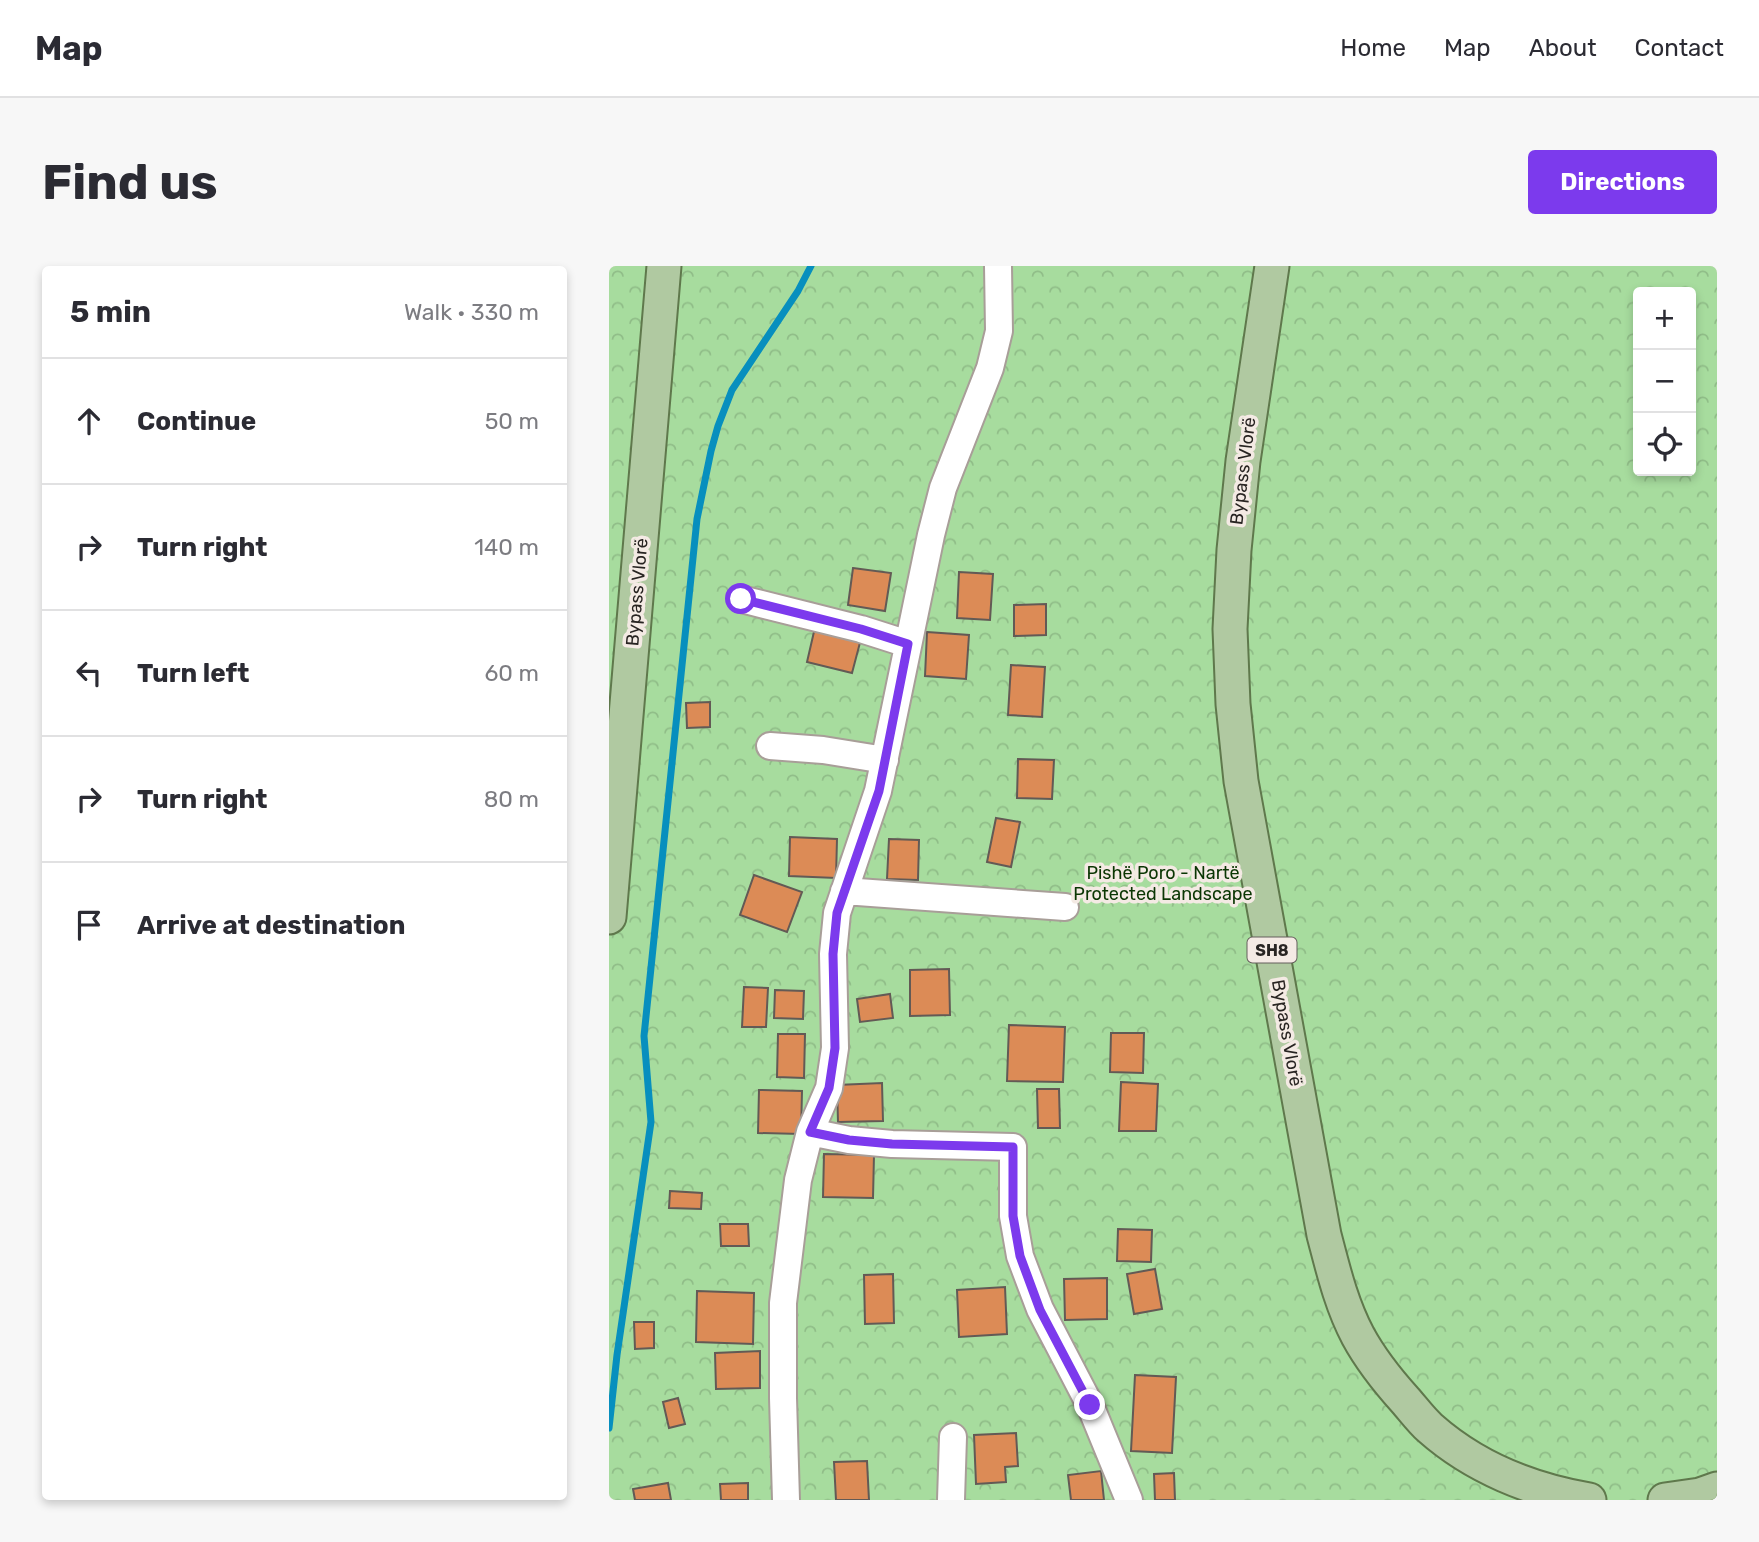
<!DOCTYPE html>
<html lang="en">
<head>
<meta charset="utf-8">
<style>
  :root { --surface:#fff; --page:#f7f7f7; --text:#2b2b33; --muted:#7c7c81; --line:#e1e1e2; --accent:#7c3aed }
  body { margin:0; font-family:Rubik,sans-serif; background:var(--page); color:var(--text) }
  .controls { position:absolute; right:21px; top:21px; display:grid; overflow:hidden; border-radius:7px; box-shadow:0 4px 10px #0003 }
  .controls button { width:63px; height:63px; display:grid; place-items:center; padding:0; border:0; border-bottom:2px solid var(--line); background:var(--surface); color:var(--text); font:35px sans-serif }
  .stop { position:absolute; width:21px; height:21px; margin:-16px; border:5px solid #7c3aed; border-radius:50%; background:#fff }
  .stop.end { background:#7c3aed; border-color:#fff; box-shadow:0 2px 7px #0008 }
  .list { margin:0; padding:0; list-style:none }
  h2 { display:flex; justify-content:space-between; align-items:center; height:91px; margin:0; padding:0 28px; font-size:30px }
  h2 small { font-size:23px; font-weight:400; color:var(--muted) }
  .list li { display:grid; grid-template-columns:46px 1fr auto; gap:21px; align-items:center; box-sizing:border-box; height:126px; padding:0 28px; border-top:2px solid var(--line) }
  .list b { display:block; font-size:26px; white-space:nowrap }
  .list em { font-size:23px; font-style:normal; color:var(--muted) }
  .icon { flex:none; width:38px; height:38px; fill:none; stroke:currentColor; stroke-width:2; stroke-linecap:round; stroke-linejoin:round }
  .map { position:relative; flex:none; width:1108px; height:1234px; overflow:hidden; border-radius:7px }
  header { display:flex; align-items:center; gap:42px; box-sizing:border-box; height:98px; padding:0 35px; background:var(--surface); border-bottom:2px solid var(--line) }
  header strong { font-size:33px }
  nav { display:flex; gap:38px; margin-inline-start:auto; font-size:24px }
  .intro { display:flex; align-items:center; justify-content:space-between; box-sizing:border-box; height:168px; padding:0 42px }
  h1 { margin:0; font-size:49px }
  .button { padding:18px 32px; border-radius:7px; background:var(--accent); color:#fff; font-size:24px; font-weight:700 }
  main { display:flex; gap:42px; padding:0 42px }
  aside { flex:1; background:var(--surface); border-radius:7px; box-shadow:0 4px 10px #0003 }
  .map>svg:first-child { display:block }
  .park { fill:url(#park-crowns); fill-rule:evenodd }
  .lines { fill:none; stroke-linecap:round; stroke-linejoin:round }
  .stream { stroke:#078fbe; stroke-width:7 }
  .building { fill:#dc8b56; stroke:#635a55; stroke-width:2 }
  .minor-casing { stroke:#a89e98; stroke-width:30 }
  .major-casing { stroke:#5f784c; stroke-width:37 }
  .minor { stroke:#fff; stroke-width:26 }
  .major { stroke:#b0c9a1; stroke-width:33 }
  .route { stroke:#7c3aed; stroke-width:9 }
  .labels { text-anchor:middle; dominant-baseline:central; stroke-width:7; stroke-linejoin:round; paint-order:stroke }
  .shield { fill:#f4eae4; stroke:#655f5c; stroke-width:2 }
  .shield-label { font-size:16px; font-weight:bold; fill:#282422 }
  .street-label { font-size:18px; fill:#282422; stroke:#f4eae4 }
  .park-label { font-size:18px; fill:#0a3603; stroke:#f4eae4 }
</style>
</head>
<body>
<header>
<strong>Map</strong>
<nav><a>Home</a><a>Map</a><a>About</a><a>Contact</a></nav>
</header>
<div class="intro"><h1>Find us</h1><a class="button">Directions</a></div>
<main>
<aside>
<h2>5 min<small>Walk · 330 m</small></h2>
<ul class="list">
<li><svg class="icon" aria-label="ahead" viewBox="0 0 24 24"><path d="M12 20V5M6 11l6-6 6 6"/></svg><div><b>Continue</b></div><em>50 m</em></li>
<li><svg class="icon" aria-label="right" viewBox="0 0 24 24"><path d="M7 20v-9h11M14 6l5 5-5 5"/></svg><div><b>Turn right</b></div><em>140 m</em></li>
<li><svg class="icon" aria-label="left" viewBox="0 0 24 24"><path d="M17 20v-9H6M10 6l-5 5 5 5"/></svg><div><b>Turn left</b></div><em>60 m</em></li>
<li><svg class="icon" aria-label="right" viewBox="0 0 24 24"><path d="M7 20v-9h11M14 6l5 5-5 5"/></svg><div><b>Turn right</b></div><em>80 m</em></li>
<li><svg class="icon" aria-label="arrive" viewBox="0 0 24 24"><path d="M6 21V4h12l-3 4 3 4H6"/></svg><div><b>Arrive at destination</b></div></li>
</ul>
</aside>
<div class="map">
<svg width="1108" height="1234" viewBox="0 0 1108 1234">
  <defs>
    <pattern id="park-crowns" width="20" height="18" patternUnits="userSpaceOnUse" patternTransform="scale(1.75)"><rect width="20" height="18" fill="#a7dc9e"/><path d="M2 6a3 3 0 1 1 6 0M12 15a3 3 0 1 1 6 0" fill="none" stroke="#90bd88"/></pattern>
  </defs>
  <rect width="100%" height="100%" fill="#e7ddd7"/>
  <path class="park" d="M0,0H1108V1234H0ZM1029,26H1082V205H1029Z"/>
  <g class="lines">
    <path class="stream" d="M0,1162L8,1089L42,856L35,770L88,253L102,185L109,160L123,124L189,25L202,0"/>
  </g>
  <path class="building" d="M244,302L282,307L276,345L239,339Z
    M350,306L384,308L381,354L348,352Z
    M437,338V369L405,370V339Z
    M207,357L253,369L243,407L198,396Z
    M318,366L360,369L357,413L316,410Z
    M402,399L436,401L433,451L399,449Z
    M101,436V461L78,462L77,437Z
    M409,493L445,494L443,533L408,532Z
    M387,552L411,556L402,601L378,596Z
    M181,571L228,573L227,612L180,610Z
    M280,573L310,574L309,614L278,613Z
    M145,609L193,626L178,666L131,649Z
    M340,703L341,749L301,750V704Z
    M135,721L159,722L157,761H133Z
    M166,724L195,725L194,753L165,752Z
    M281,728L284,752L251,756L248,733Z
    M400,759L456,761L454,816L398,815Z
    M502,767H535L534,807L501,806Z
    M169,768H196L195,812L168,811Z
    M512,816L549,818L547,865H510Z
    M273,817L274,855L229,856L228,819Z
    M428,823H450L451,862H429Z
    M150,824L193,825L192,868L149,867Z
    M215,888L265,889L264,932L214,931Z
    M61,925L93,927L92,943L60,942Z
    M111,958H139L140,980H112Z
    M509,963L543,964L542,996L508,995Z
    M546,1003L553,1043L525,1048L518,1008Z
    M284,1008L285,1057L256,1058L255,1009Z
    M498,1012V1053L456,1054L455,1013Z
    M396,1021L398,1068L350,1071L348,1024Z
    M88,1025L145,1027L144,1078L87,1076Z
    M25,1056H45V1082L26,1083Z
    M151,1085V1122L107,1123L106,1087Z
    M526,1109L567,1111L563,1187L522,1185Z
    M69,1132L76,1158L60,1162L54,1136Z
    M407,1167L409,1200L396,1201L397,1216L367,1218L365,1169Z
    M258,1195L260,1234H227L225,1196Z
    M492,1205L495,1234H462L459,1209Z
    M565,1207L566,1234H546L545,1208Z
    M59,1217L62,1234H26L24,1223Z
    M139,1217V1234H112L111,1218Z"/>
  <g class="lines">
    <g class="minor-casing">
      <path id="minor" d="M132,333L252,363L299,378
        M161,480L214,484L276,494
        M235,625L456,641
        M201,866L240,874L283,878L404,881V950L411,990L431,1043L481,1139L520,1234
        M177,1234L174,1132V1037L189,914L201,866L220,822L226,782L224,688L228,647L269,525L322,269L334,222L381,102L390,65L389,0
        M342,1234L344,1171"/>
    </g>
    <g class="major-casing">
      <path id="major" d="M663,0L634,195L625,284L621,363L624,438L632,515L715,969C724,1003 732,1038 749,1070C762,1094 778,1114 796,1134C804,1143 812,1154 821,1162C865,1201 922,1224 980,1234
        M0,651L55,0
        M1056,1234L1091,1229L1108,1223"/>
    </g>
    <use href="#minor" class="minor"/>
    <use href="#major" class="major"/>
  </g>
  <g class="lines">
    <path class="route" d="M132,333L252,363L299,378L270,525L228,647L224,688L226,782L220,822L201,866L240,874L283,878L404,881V950L411,990L431,1044L481,1139"/>
  </g>
  <g class="labels">
    <rect class="shield" x="638.5" y="671.5" width="49" height="25" rx="5"/>
    <g class="shield-label">
      <text x="663" y="684">SH8</text>
    </g>
    <g class="street-label">
      <text transform="translate(634 205) rotate(-83)">Bypass Vlorë</text>
      <text transform="translate(28 326) rotate(-85)">Bypass Vlorë</text>
      <text transform="translate(678 767) rotate(80)">Bypass Vlorë</text>
    </g>
    <g class="park-label">
      <text x="554" y="607">Pishë Poro - Nartë<tspan x="554" dy="21">Protected Landscape</tspan></text>
    </g>
  </g>
</svg>
<div class="controls">
<button>+</button>
<button>−</button>
<button><svg class="icon" aria-label="locate" viewBox="0 0 24 24"><circle cx="12" cy="12" r="6"/><path d="M12 2v4M12 18v4M2 12h4M18 12h4"/></svg></button>
</div>
<div class="stop" style="left:132px;top:333px"></div>
<div class="stop end" style="left:481px;top:1139px"></div>
</div>
</main>
</body>
</html>
